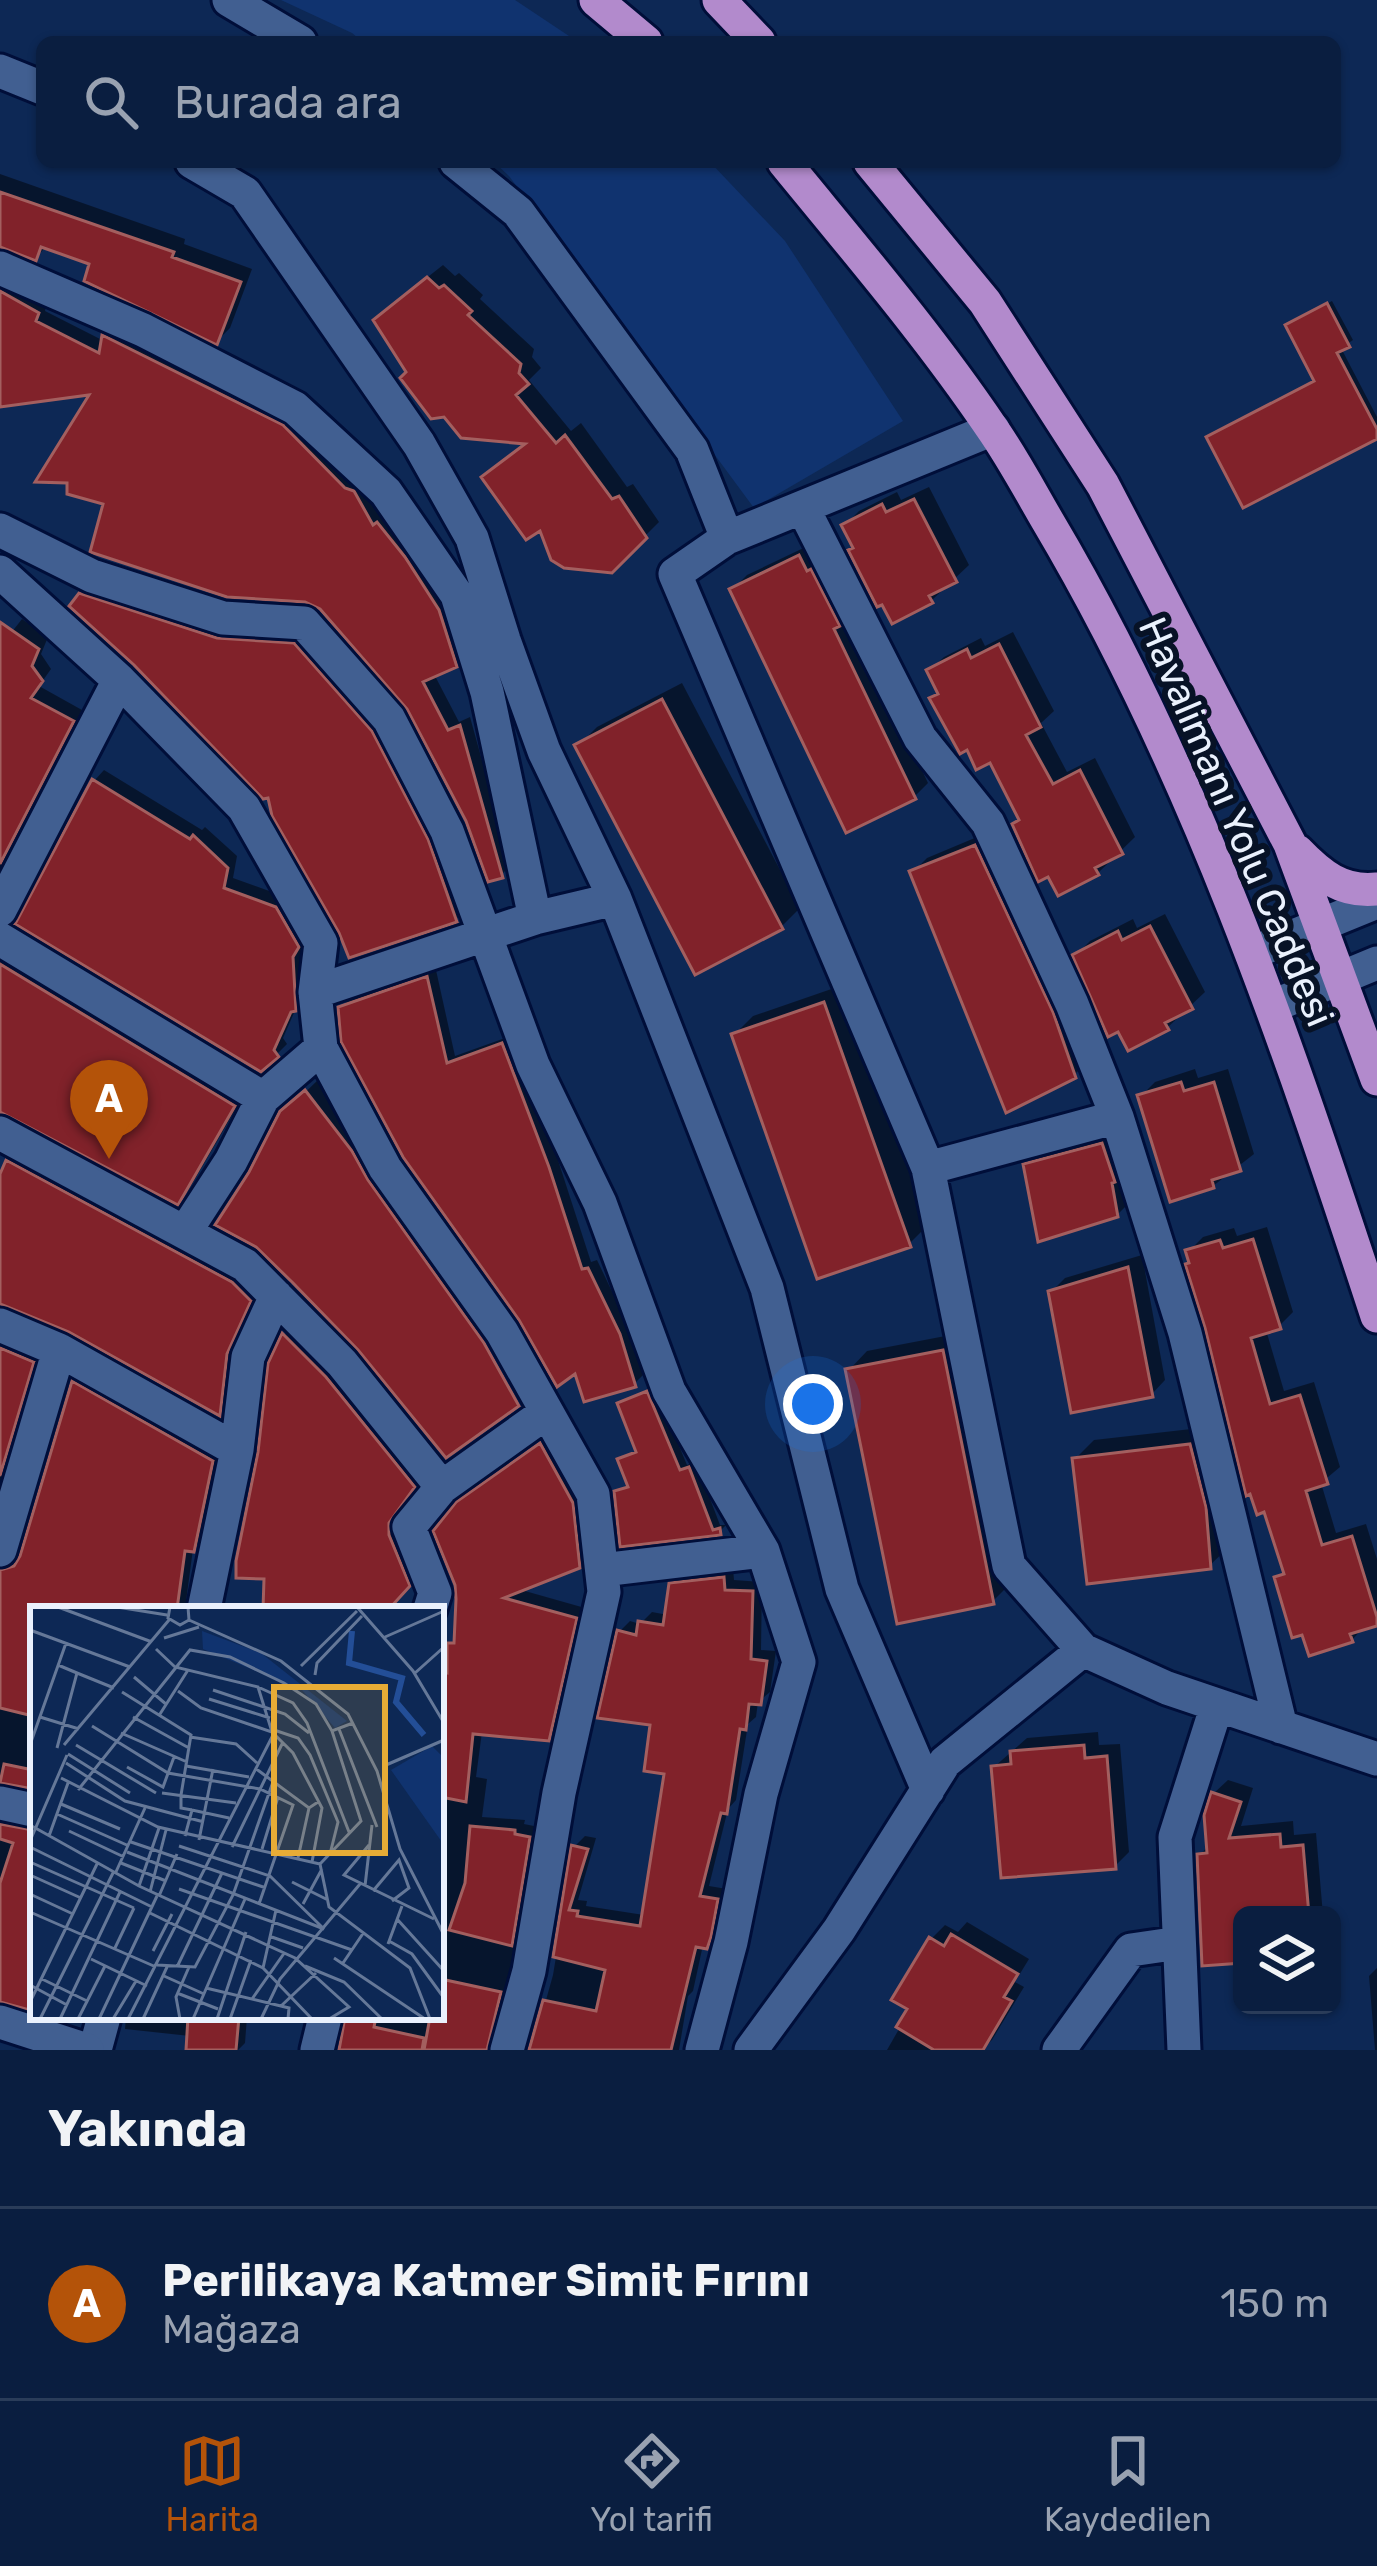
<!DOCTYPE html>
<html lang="tr">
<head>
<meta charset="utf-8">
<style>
  :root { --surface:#0a1e40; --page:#182b4b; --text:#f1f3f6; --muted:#99a2b1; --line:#2a3c59; --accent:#b45309 }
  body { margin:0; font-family:Rubik,sans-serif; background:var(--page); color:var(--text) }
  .controls { position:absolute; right:36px; bottom:36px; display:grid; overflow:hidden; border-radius:18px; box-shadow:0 3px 9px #0004 }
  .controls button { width:108px; height:108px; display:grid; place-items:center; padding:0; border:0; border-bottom:3px solid var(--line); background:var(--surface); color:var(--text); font:60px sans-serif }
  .you { position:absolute; left:813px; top:1404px; width:42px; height:42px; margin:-30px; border:9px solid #fff; border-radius:50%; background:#1a73e8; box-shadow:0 0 0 18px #1a73e833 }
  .badge { display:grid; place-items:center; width:78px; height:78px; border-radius:50%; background:var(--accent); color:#fff; font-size:39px; font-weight:700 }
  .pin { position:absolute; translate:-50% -99px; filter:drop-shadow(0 3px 6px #0008) }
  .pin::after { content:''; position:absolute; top:63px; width:42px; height:36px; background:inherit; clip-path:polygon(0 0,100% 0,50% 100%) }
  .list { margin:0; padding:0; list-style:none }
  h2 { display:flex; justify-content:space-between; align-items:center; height:156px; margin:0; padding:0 48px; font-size:51px }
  h2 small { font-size:39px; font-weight:400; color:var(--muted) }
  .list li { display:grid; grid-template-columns:78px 1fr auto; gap:36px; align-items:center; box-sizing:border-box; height:192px; padding:0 48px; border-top:3px solid var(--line) }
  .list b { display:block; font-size:45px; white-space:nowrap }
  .list p { margin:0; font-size:39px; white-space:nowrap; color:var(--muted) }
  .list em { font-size:39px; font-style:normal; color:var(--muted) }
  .icon { flex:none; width:66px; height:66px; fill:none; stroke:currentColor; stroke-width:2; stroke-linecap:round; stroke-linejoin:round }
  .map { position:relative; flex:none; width:1377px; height:2050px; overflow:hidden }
  .search { position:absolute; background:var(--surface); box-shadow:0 3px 9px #0004; left:36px; right:36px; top:36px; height:132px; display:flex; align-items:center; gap:30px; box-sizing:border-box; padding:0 42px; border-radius:18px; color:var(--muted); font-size:45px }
  .sheet { height:348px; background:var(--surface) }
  nav { display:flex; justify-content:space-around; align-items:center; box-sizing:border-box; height:168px; border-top:3px solid var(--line); background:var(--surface); font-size:33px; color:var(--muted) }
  nav a { display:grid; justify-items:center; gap:6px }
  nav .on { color:var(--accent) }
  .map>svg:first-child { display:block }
  .green { fill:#10336f }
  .shadow { fill:#0007 }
  .building { fill:#81222a; stroke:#a35f5f; stroke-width:3 }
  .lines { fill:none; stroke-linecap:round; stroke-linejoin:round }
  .minor-casing { stroke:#000e39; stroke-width:39 }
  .tertiary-casing { stroke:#000e39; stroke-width:39 }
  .secondary-casing { stroke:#000e39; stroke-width:39 }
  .trunk-casing { stroke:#000e39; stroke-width:39 }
  .minor { stroke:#415f91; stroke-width:33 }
  .tertiary { stroke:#415f91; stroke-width:33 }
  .secondary { stroke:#415f91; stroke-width:33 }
  .trunk { stroke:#b28acc; stroke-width:33 }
  .labels { text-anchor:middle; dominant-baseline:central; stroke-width:12; stroke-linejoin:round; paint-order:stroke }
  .street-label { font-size:39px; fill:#eaf1fd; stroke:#071226 }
  .inset-river { fill:none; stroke:#234e97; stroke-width:6 }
  .inset-road { fill:none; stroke:#657898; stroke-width:3 }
  .view { fill:#e7ac36; fill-opacity:0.15; stroke:#e7ac36; stroke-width:6 }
  .inset-edge { fill:none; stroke:#eaf1fd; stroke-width:6 }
</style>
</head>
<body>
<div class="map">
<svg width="1377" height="2050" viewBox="0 0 1377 2050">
  <rect width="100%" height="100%" fill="#0d2855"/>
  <path class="green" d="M281,0H515L578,42H363L352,33Z
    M494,162H710L785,241L903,421L754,508L509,176Z"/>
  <path class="shadow" d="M0,174L185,239L184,244L252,269L230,328L217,341L93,262L47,246L36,257L0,245Z
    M443,265L455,276L459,273L483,295L480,299L534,349L532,357L541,368L529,380L571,431L581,423L627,487L633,484L659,522L611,570L541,526L485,477L528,441L410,372L391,306Z
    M9,281L47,302L45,311L104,341L114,326L293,416L356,478L448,599L466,654L456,664L434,674L459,722L470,717L511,865L501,875L410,707L322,607L106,502L95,392L0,404V290Z
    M1332,301L1353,340L1341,348L1377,417V436L1293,321Z
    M929,487L969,565L931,601L856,547L845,525L859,511L897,492L901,500Z
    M814,543L928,783L914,797L733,589L747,575Z
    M96,580L309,630L385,716L470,905L456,919L271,795L81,595Z
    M22,619L48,637L41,654L51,669L39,686L82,710L0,869V647Z
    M1013,632L1054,711L1041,723L1067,772L1095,758L1135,837L1098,873L1059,892L992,759L932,699L940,691L929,671L944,657L981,638L985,646Z
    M682,683L800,908L781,927L578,746L597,727Z
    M104,770L202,830L205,827L237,856L233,878L286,897L303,944L305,998L297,1006L283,1038L287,1044L277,1054L94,781Z
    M989,832L1088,1061L1074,1075L913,872L927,858Z
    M1165,914L1205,992L1167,1028H1119L1076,955L1090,941L1133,919L1137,928Z
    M0,947L244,1095L188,1191L177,1201L0,1109Z
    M436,970L455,1056L511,1036L557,1157L591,1262L597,1260L628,1325L643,1375L634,1384L577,1369L341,1008L350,998Z
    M843,985L928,1225L909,1244L734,1035L753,1016Z
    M1195,1069L1198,1078L1228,1069L1254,1154L1213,1186L1141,1096L1155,1082Z
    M319,1079L365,1138L530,1391L520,1401L480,1329L474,1332L290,1107Z
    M1116,1131L1131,1201L1117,1215L1027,1165L1041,1151Z
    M19,1151L260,1289L237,1341L229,1402L219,1413L69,1328L0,1302V1182L8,1162Z
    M1267,1227L1293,1312L1279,1326L1266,1330L1284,1391L1314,1382L1340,1467L1321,1483L1336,1533L1366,1524L1377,1559V1623L1364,1627L1352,1640L1277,1578L1285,1570L1189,1251L1203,1237L1234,1228L1237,1236Z
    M1142,1255L1165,1380L1151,1395L1051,1292L1065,1278Z
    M295,1324L424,1475L397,1512L419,1573L386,1609H266L261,1453L271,1364L285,1334Z
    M0,1331L42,1351L0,1495Z
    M961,1333L1012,1582L993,1601L849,1370L867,1351Z
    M85,1372L222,1450L204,1538L193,1549L185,1609H33V1788L0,1780V1556L17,1562L23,1556L74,1383Z
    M654,1386L687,1465L696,1462L720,1525H726L719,1532L623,1543L617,1492L630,1483L621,1460L638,1449L620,1404Z
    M1209,1427L1228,1548L1209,1566L1075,1459L1094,1440Z
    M552,1435L582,1492L590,1555L579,1566L518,1589L585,1608L559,1728L548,1738L482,1732L476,1777L487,1779L482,1817L525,1820L524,1824L539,1827L500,2050H341L347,2017H441V1669L450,1667V1644L458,1636L471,1492Z
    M733,1568L734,1580L762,1582L761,1650L776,1651L770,1692L758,1702L756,1717L748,1724L736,1800L728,1809L709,1886L727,1889L717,1935L703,1945L693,1991L688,1996L679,2050H532L553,1975L574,1847L585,1836L596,1838L578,1900L587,1901L586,1906L644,1915L668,1772L620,1631L630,1621L640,1624L652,1612L668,1615L672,1585L683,1574Z
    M1098,1732L1099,1745L1120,1744L1129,1852L1115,1866L994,1767L1027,1738Z
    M1228,1780L1253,1788L1241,1826L1293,1821L1294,1835L1316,1833L1323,1915H1242V1960L1200,1855L1209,1845L1214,1793Z
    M0,1809L33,1819V2007L0,1997Z
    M967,1922L1029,1959L1015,1982L1024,1987L992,2040L981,2050H887L911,2008L931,1939L945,1925L958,1932Z
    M1377,1968V2050H1375L1369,1976Z
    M126,2017H247L245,2043L238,2050H198L190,2036L125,2029Z"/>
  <path class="building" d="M0,192L174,252L172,257L241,282L217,345L84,281L89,264L41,247L36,261L0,247Z
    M427,277L439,288L444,285L472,311L468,315L521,364L519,373L529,384L516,395L556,443L565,435L612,499L619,496L647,538L612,573L564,568L551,560L540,531L526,540L481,477L525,444L461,438L444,417L431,419L400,378L406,372L373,320Z
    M0,291L39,313L36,321L99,353L102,335L283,425L345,488L354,491L373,525L377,522L405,557L439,610L457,667L423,682L448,730L460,725L503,878L488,882L466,821L407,709L320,609L305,602L227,597L90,552L103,504L67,494V483L35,482L89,395L0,407Z
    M1327,303L1350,347L1337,353L1377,429V439L1243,508L1206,437L1314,381L1285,325Z
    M914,499L957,582L929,596L933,603L892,624L882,605L877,607L848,550L853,548L841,525L882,504L886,512Z
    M799,555L807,571L811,569L840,626L834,629L916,799L846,833L729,589Z
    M79,593L217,638L294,643L372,731L428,839L457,922L349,958L339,933L272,816L268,798L263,799L134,665L69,606Z
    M0,622L39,649L32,666L43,681L31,698L74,721L0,864Z
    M999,644L1041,727L1026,735L1053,784L1080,770L1123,854L1095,868L1099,875L1058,896L1048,877L1038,882L1012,824L1019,820L990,763L976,770L967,750L960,754L929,698L938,694L926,670L967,649L971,658Z
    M662,699L783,929L695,975L574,745Z
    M92,779L190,839L193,835L228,868L224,888L276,907L299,947L293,957L296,1011L291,1012L274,1050L279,1057L261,1072L15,924Z
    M975,845L1053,1012L1076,1078L1006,1113L909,871Z
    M1150,926L1193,1009L1165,1023L1169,1030L1128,1051L1118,1032L1108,1037L1072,955L1118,931L1122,940Z
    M0,964L235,1106L178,1205L0,1112Z
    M427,976L447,1063L502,1043L549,1167L582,1269L588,1268L620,1334L636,1387L584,1402L575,1374L557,1387L519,1320L403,1157L341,1042L338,1007Z
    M824,1002L911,1247L817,1279L731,1034Z
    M1181,1082L1184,1091L1214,1082L1241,1171L1212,1180L1214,1188L1170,1202L1137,1095Z
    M305,1090L352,1151L368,1180L484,1343L519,1406L446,1458L358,1350L293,1283L256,1247L215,1225L249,1172L280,1111Z
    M1102,1143L1115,1182L1112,1183L1118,1217L1038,1242L1023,1164Z
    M6,1160L232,1282L251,1301L227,1354L220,1416L69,1332L0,1304V1174Z
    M1253,1239L1281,1329L1251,1338L1270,1404L1300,1395L1328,1484L1306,1491L1322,1545L1352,1536L1377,1617V1626L1350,1634L1353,1642L1309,1656L1302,1635L1292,1638L1274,1577L1284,1574L1264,1512L1257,1515L1250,1494L1246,1496L1205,1328L1185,1264L1189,1263L1185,1250L1220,1240L1223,1248Z
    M1128,1267L1153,1397L1071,1413L1048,1291Z
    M282,1333L326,1377L415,1487L389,1523V1535L410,1586L389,1609H263L264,1579L236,1578V1561L258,1452L268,1363Z
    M0,1348L34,1362L0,1476Z
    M943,1350L994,1604L897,1624L845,1369Z
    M72,1381L213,1461L194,1552L185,1551L177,1609H33V1716L0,1708V1570L14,1566L20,1556Z
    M647,1391L680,1470L689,1467L713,1530L720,1528L721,1535L620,1547L614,1491L628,1487L617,1459L636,1452L617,1403Z
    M540,1443L573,1503L580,1568L504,1598L577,1618L549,1741L473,1734L466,1802L441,1797V1672L447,1673V1643H454L456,1599L455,1585L433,1531L456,1502Z
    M1190,1444L1206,1507L1211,1569L1087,1584L1072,1458Z
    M724,1577L725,1590L753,1591L751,1659L767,1661L761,1705L749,1704L746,1730L740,1729L727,1814L721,1813L700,1896L718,1899L711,1937L707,1949L696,1947L671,2050H529L543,2000L596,2011L605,1970L553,1957L571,1845L588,1849L569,1910L578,1911L577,1916L640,1926L664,1774L644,1771L650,1725L597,1718L617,1630L636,1635L638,1621L663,1625L669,1583Z
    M1084,1745L1085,1758L1107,1756L1116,1869L1001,1878L991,1766L1011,1764L1010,1751Z
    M4,1764L33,1770V1789L0,1783Z
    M1211,1792L1241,1802L1229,1838L1280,1834L1281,1847L1303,1845L1309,1915H1242V1963L1202,1966L1197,1854L1207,1853L1204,1815Z
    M0,1824L33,1830V2011L0,2002V1883L13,1843L0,1839Z
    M470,1826L515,1830V1834L530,1837L512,1946L449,1930L465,1883Z
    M951,1934L1018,1974L1004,1997L1012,2001L983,2050H934L896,2027L907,2009L891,2000L929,1937L944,1946Z
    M441,1979L501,1992L487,2050H424L430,2017H441Z
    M188,2017H239L236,2050H186Z
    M345,2017H376L374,2027L424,2038L422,2050H339Z"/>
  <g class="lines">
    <g class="minor-casing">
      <path id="minor" d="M229,0L300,42
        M0,71L42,88
        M192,162L245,193L419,444L472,538L504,640L544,751L615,899L767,1288L842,1589L928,1790
        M456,162L518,212L692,450L727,538L993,429
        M0,268L143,330L295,408L386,492L457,595L487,692L535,918
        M803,508L920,738L988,823L1072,1004L1117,1117L1185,1333L1281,1727
        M0,530L92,576L223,618L304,623L389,719L447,831L533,1065L600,1203L669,1391L763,1551L799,1662L761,1794L731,1942L702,2050
        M727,538L675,574L928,1168L1009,1566L1083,1650L945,1762L839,1930L751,2050
        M0,572L119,680L244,808L321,943L315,992L321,1048L385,1168L502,1332L593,1494L604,1592L559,1793L529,1971L507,2050
        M0,910L119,680
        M0,939L263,1098
        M315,992L535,918L615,899
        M0,1133L245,1265L342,1363L442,1487L547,1412
        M928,1168L1117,1117
        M185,1232L231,1161L263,1098L321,1048
        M0,1325L59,1350L237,1450L204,1609
        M237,1450L248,1357L276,1296
        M0,1550L59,1350
        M602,1570L763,1551
        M430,1609L435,1593L409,1527L442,1487
        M1083,1650L1167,1688L1377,1759
        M0,1803L33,1810
        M95,2050L104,2017
        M317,2050L325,2017
        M1059,2050L1131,1950L1179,1943
        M1184,2050L1175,1837L1217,1705"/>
    </g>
    <g class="tertiary-casing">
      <path id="tertiary" d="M0,2022L87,2050"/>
    </g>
    <g class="secondary-casing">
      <path id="secondary" d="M1252,953L1377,902
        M1273,1006L1377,963"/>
    </g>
    <g class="trunk-casing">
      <path id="trunk" d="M596,0L646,42
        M719,0L759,42
        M784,162C855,249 928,334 991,427C1012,457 1029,489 1047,520C1195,769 1287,1042 1377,1316
        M870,162L985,302L1103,485L1290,844L1377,1079
        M1297,851C1320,875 1342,893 1377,889"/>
    </g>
    <use href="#minor" class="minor"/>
    <use href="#tertiary" class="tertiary"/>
    <use href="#secondary" class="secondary"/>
    <use href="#trunk" class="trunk"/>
  </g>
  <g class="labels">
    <g class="street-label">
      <text transform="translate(1236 822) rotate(67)">Havalimanı Yolu Caddesi</text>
    </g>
  </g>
  <g transform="translate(30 1606)">
    <rect width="414" height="414" fill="#0d2855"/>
    <path d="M172,25L231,47L317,115L305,122L272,84L173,43ZM402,140L414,152V239L361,164Z" fill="#10336f"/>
    <path class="inset-river" d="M322,25L319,57L372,72L366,96L394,129"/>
    <path class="inset-road" d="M28,1L122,36M87,1L137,9M140,1L138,12L150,19L159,14L158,1M327,1L383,65L414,117M159,14L251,55L318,108L347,165L370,243L414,329M0,24L100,61M355,31L414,5M134,32L169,21M271,60L327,5M47,67L84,82M385,67L414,41M285,69L287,57L332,10M104,71L137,99M228,81L263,97L277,117L319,226M183,84L255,108L279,127M148,85L171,102L242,126L263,147L292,202L282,256M92,86L161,129L151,189V202L162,204M179,93L240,112M130,108L158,64M10,111L49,123M103,111L159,142M62,120L138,167L230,183L263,199L229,298M309,123L347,221M244,124L268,132L280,149L308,216L300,248M91,127L157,156M160,131L206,138L227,157M1,136L36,37M34,139L139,14M46,139L126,187M27,142L47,67L28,59M38,148L100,187M36,157L95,195L174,216M356,159L414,134M156,160L219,171M97,161L133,181L144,151M225,162L279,202L288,196M31,172L128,221L290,258L299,301L380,362L400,413M48,184L160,44L200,51L254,77L286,98L302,125L323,117M132,187L206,197M31,198L90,223M27,208L99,240M0,219L109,280L265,352L319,401L299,413M39,225L94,251M19,230L38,177M155,230L162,204L199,212M169,234L183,163M0,235L37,149M101,236L236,282M339,239L314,269L404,313M0,241L122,301M202,241L253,136M232,243L248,191M97,246L294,323L240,270L149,240M268,252L279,202M0,256L104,302M91,257L136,275M290,258L331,215L302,125M85,268L115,202M0,269L51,292M262,276L298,294M109,280L129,222M335,280L342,219M149,283L322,344M343,285L369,254L379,282L362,295M120,286L136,224M2,289L43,308M129,290L147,248M273,298L292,263M0,306L126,361M120,307L233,362L282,413M367,313L414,365M239,330L273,342M359,335L382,348L414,392M358,338L372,300M84,344L104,302M123,345L142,308M304,352L395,413M61,353L117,380M313,357L334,326M127,359L165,361L203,289L244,173M275,360L314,376L352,413M147,361L192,267M233,362L246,304M134,370L174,388M12,373L57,395M0,379L37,399M176,382L259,402L258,413M147,387L188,403M222,393L255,346M0,396L67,258M251,400L286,367M10,413L83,267M30,413L90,286M48,413L75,360M69,413L127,290M83,413L106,375M98,413L243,129L228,81L145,61L126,43M113,413L137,361M150,413L146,391L159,361M163,413L215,293M187,413L216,326M200,413L221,354M231,413L250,373L330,278"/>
    <path class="view" d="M244,81H355V247H244Z"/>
    <rect width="414" height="414" class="inset-edge"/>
  </g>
</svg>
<div class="controls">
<button><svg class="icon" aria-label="layers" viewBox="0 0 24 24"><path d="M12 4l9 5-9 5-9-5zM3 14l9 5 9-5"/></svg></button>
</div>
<div class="you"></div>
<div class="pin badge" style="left:109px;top:1159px">A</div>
<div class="search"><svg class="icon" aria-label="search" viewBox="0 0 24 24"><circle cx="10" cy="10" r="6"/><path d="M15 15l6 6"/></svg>Burada ara</div>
</div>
<section class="sheet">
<h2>Yakında<small></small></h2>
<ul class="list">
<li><span class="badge">A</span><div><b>Perilikaya Katmer Simit Fırını</b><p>Mağaza</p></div><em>150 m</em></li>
</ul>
</section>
<nav>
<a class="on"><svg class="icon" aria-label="map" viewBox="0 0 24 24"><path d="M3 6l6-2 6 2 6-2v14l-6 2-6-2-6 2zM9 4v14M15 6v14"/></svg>Harita</a>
<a><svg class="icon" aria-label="directions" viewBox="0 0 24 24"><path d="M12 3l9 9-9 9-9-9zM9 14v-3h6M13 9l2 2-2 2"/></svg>Yol tarifi</a>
<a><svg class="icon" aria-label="saved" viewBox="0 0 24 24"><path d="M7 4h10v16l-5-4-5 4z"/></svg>Kaydedilen</a>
</nav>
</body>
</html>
